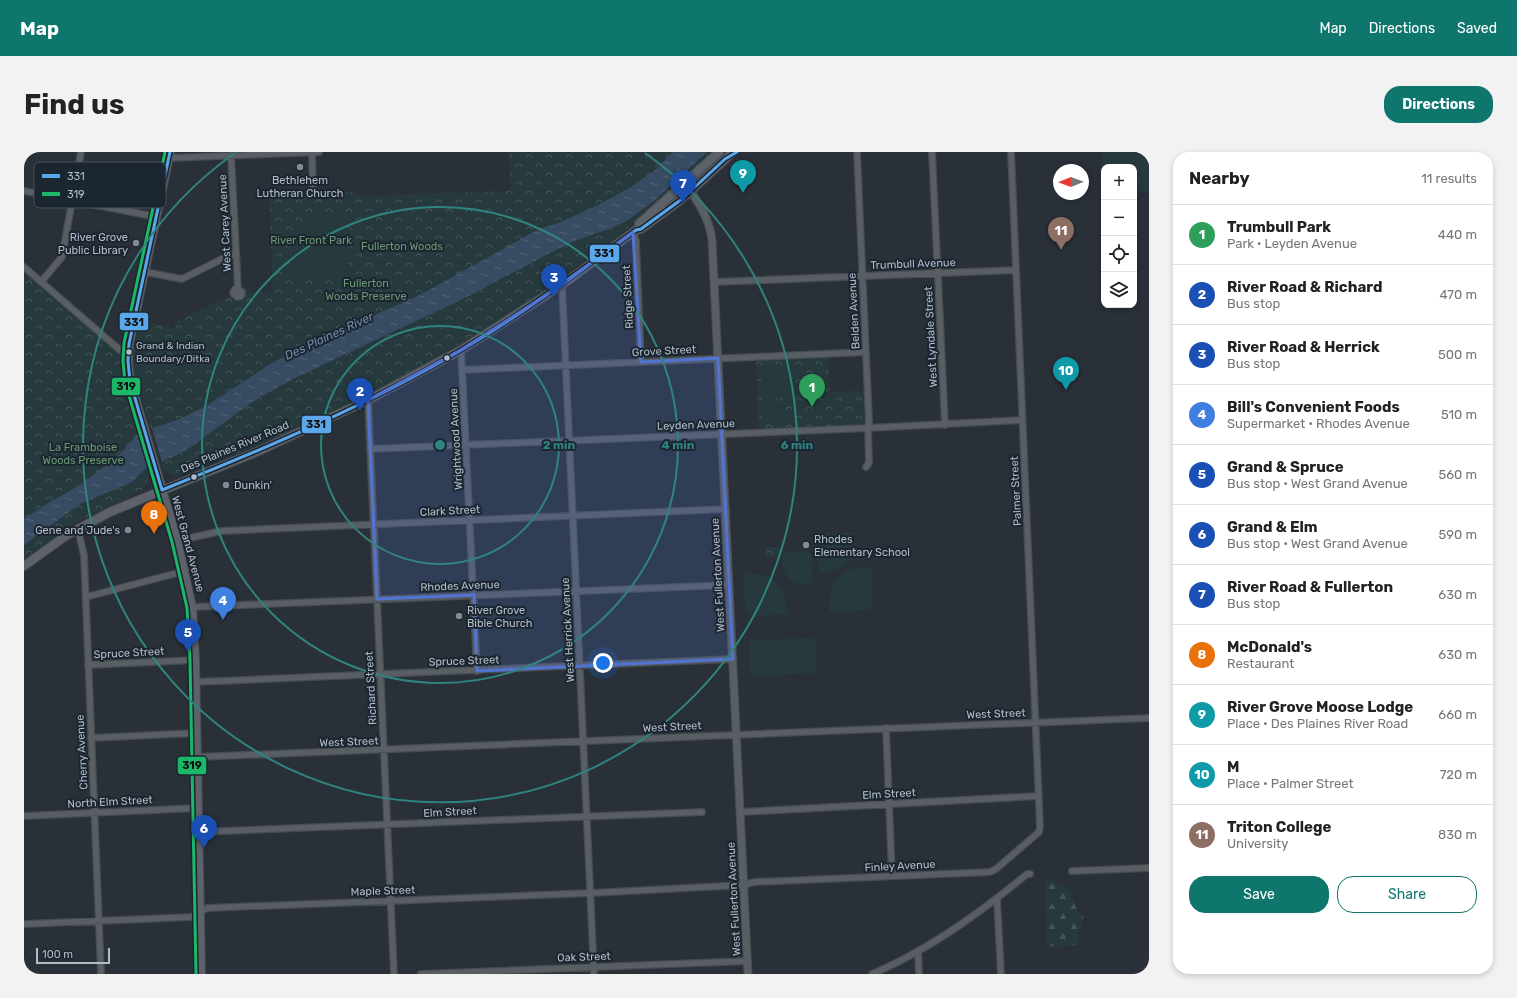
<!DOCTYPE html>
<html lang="en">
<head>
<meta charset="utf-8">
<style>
  :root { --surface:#fff; --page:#f2f2f2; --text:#222; --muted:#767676; --line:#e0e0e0; --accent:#0f766e }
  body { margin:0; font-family:Rubik,sans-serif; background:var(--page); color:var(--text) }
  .controls { position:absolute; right:12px; top:12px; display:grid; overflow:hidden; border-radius:8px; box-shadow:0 2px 6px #0003 }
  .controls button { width:36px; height:36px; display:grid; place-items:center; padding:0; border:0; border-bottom:1px solid var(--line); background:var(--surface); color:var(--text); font:20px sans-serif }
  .compass { position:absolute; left:1029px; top:12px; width:36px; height:36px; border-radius:50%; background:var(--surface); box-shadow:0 2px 6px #0003; rotate:269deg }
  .scale { position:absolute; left:12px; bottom:10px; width:74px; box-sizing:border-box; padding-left:4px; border:2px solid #b2bcc8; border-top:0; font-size:11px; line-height:14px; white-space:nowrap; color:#b2bcc8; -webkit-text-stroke:3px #1c2631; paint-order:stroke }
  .you { position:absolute; left:579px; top:511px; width:14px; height:14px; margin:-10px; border:3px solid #fff; border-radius:50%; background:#1a73e8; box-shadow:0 0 0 6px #1a73e833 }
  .badge { display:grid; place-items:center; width:26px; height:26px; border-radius:50%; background:var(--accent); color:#fff; font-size:13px; font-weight:700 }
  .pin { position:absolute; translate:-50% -33px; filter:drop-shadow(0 1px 2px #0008) }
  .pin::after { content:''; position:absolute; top:21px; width:14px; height:12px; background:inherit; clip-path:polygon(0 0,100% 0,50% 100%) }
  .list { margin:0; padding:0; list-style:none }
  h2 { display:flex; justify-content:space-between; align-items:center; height:52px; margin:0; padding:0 16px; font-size:17px }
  h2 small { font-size:13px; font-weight:400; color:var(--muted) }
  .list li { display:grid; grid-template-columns:26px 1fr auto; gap:12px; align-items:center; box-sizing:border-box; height:60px; padding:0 16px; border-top:1px solid var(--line) }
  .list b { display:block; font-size:15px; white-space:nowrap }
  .list p { margin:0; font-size:13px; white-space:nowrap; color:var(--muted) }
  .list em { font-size:13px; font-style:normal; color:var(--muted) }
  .actions { display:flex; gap:8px; padding:12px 16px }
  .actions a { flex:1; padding:9px 0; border:1px solid var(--accent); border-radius:16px; text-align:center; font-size:14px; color:var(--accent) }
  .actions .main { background:var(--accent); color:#fff }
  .icon { flex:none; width:22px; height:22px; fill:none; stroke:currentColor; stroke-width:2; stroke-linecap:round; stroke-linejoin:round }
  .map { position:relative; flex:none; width:1125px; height:822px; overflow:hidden; border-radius:16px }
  header { display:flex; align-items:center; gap:24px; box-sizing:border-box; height:56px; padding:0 20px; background:var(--accent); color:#fff }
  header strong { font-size:19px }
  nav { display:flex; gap:22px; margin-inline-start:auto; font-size:14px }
  .intro { display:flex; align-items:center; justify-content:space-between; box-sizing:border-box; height:96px; padding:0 24px }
  h1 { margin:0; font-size:28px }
  .button { padding:10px 18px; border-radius:16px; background:var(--accent); color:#fff; font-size:14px; font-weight:700 }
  main { display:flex; gap:24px; padding:0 24px }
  aside { flex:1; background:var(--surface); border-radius:16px; box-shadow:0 2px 6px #0003 }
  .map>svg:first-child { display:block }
  .forest { fill:url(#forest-firs) }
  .park { fill:url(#park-crowns) }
  .garden { fill:#263a3d }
  .water { fill:url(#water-ripples) }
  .pier { fill:#293037 }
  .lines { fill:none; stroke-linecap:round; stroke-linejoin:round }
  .minor-casing { stroke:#474c52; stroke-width:8 }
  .tertiary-casing { stroke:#474c52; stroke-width:9 }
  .secondary-casing { stroke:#474c52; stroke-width:10 }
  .minor { stroke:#595e65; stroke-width:5.5 }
  .tertiary { stroke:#595e65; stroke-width:7 }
  .secondary { stroke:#5d626a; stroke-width:8 }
  .bus-1-casing { stroke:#1c2631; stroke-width:6 }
  .bus-2-casing { stroke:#1c2631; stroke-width:6 }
  .bus-1 { stroke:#5aa8eb; stroke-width:3 }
  .bus-2 { stroke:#1ab867; stroke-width:3 }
  .marked { fill:#5174d2; fill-opacity:0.2; stroke:#5174d2; stroke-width:3; stroke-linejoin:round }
  .ring { fill:none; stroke:#308480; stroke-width:2 }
  .poi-dot { fill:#828b95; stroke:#1c2631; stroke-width:1.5 }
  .bus-dot { fill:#b2bcc8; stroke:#1c2631; stroke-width:1.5 }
  .labels { text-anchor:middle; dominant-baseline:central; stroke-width:4; stroke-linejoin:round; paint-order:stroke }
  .bus-label { font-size:10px; fill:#b2bcc8; stroke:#1c2631; text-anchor:start }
  .poi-label { font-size:11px; fill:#b2bcc8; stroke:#1c2631; text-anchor:start }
  .street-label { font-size:11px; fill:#b2bcc8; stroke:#1c2631 }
  .park-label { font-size:11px; fill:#699972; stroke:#1c2631 }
  .water-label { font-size:12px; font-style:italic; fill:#728eab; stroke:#1c2631 }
  .key { fill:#1c2631; stroke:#49535e; stroke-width:1 }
  .key-label { font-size:11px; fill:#b2bcc8 }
  .centre { fill:#308480; stroke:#1c2631; stroke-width:2 }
  .ring-label { font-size:12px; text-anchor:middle; font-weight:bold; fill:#308480; stroke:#1c2631; stroke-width:4; stroke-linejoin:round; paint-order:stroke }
  .line-badge { stroke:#1c2631; stroke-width:1.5 }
  .pale-badge-label { font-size:11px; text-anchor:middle; font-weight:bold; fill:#111 }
</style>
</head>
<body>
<header>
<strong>Map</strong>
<nav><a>Map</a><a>Directions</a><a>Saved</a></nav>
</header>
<div class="intro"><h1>Find us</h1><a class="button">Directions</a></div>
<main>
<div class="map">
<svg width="1125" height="822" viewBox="0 0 1125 822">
  <defs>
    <pattern id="forest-firs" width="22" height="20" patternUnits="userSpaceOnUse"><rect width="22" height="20" fill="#263a3d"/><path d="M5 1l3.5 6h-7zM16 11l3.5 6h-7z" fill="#435558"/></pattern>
    <pattern id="park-crowns" width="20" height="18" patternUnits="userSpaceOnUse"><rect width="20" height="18" fill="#263a3d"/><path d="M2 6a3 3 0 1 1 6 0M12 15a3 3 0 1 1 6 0" fill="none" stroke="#435558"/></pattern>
    <pattern id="water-ripples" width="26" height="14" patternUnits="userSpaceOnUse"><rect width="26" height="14" fill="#374b62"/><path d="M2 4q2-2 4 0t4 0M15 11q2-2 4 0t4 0" fill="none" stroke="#526377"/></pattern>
  </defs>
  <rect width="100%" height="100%" fill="#293037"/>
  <path class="forest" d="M1021,727L1041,735L1046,740L1053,758L1060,764L1054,781L1053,793L1031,795L1023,793Z"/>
  <path class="park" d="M485,0H689C655,31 621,63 585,91C488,166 380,228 268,279C232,295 194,308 157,323C147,325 140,321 137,311H138L128,277H127L109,220V199L116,169L150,176L151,170L208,143L212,147L220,141L249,140L245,43L333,40L334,44L486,39Z
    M0,120L98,205L104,243L126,321L123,331L117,339L49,372L0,407Z
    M804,204L806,240L841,239L842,271L837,274L735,278L732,207Z
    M742,395H757V405L742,406Z"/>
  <path class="garden" d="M1079,0H1125V39H1110V15H1080V37H1077Z
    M323,60L325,122L266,126L265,96L273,72L293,61Z
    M772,212C772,242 767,246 738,249L737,218L742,214Z
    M758,254V262L740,263V255Z
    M740,264H758V272H741Z
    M829,380C831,408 823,419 795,421L794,384L797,382Z
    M785,399L787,402L789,433C766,434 758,424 758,401Z
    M840,415L848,416L849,452L844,458L805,461C805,433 810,418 840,415Z
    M720,421C751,422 760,431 764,462L727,464L721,457Z
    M791,486L793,521L726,524L725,488Z"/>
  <path class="water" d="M649,0H683L630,49L604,68L585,77L553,88L522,103L441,146L275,224L234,246L164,297L138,310L123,315L108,330L56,352L0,393V367L21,353L62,329L97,301L114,281L153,268L182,254L248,211L305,183L394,144L515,77L537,70L574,53L607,35L631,18Z"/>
  <path class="pier" d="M128,276L138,311L123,315L113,280Z"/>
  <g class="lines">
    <g class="minor-casing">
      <path id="minor" d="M288,0L289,39
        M833,0L845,269L844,276L845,311L842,315
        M908,0L921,273
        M207,3L214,137L218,140L217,144L213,145L209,141L211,137H214
        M145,6L295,0
        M0,39L133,65
        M609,80L612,89L617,210
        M0,115L97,199L104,201
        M121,120L158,127L212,100
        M17,130L38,105L57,0
        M691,130L992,118
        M538,133L570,822
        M437,198L453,519
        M438,218L842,200
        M344,248L370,822
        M346,297L844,276L998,268
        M54,377L60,404L77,822
        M153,389L197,379L702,357
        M62,445L161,419
        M168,455L705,433
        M64,513L171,508
        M171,530L709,507
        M862,576L868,724
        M67,586L172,581
        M173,605L1125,566
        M717,660L1015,644
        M0,664L174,656
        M174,680L678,660
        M1048,719L1125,716
        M973,747L977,822
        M0,772L167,765L183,756L567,741L720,733L730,730L966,720L972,717L1015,680L1016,675L987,0
        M894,799L895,822
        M397,822L724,809
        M848,822C905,798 956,761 1003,722H1006"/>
    </g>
    <g class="tertiary-casing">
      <path id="tertiary" d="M661,31C674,50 685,65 688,88L724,822"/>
    </g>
    <g class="secondary-casing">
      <path id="secondary" d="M146,0L105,192L104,209L106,229L153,389L168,455L171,508L177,822
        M615,72L695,0
        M0,414L43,383L86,360L237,298L344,248L437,198L538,133L612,78L617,77L658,47L709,0"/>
    </g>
    <use href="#minor" class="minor"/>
    <use href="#tertiary" class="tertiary"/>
    <use href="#secondary" class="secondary"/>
    <g class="bus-1-casing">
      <path id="bus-1" d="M138,338C240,297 342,254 437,198C498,162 555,120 612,78L617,77L658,47L701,7L713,0
        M138,338L106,229L104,209L105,192L146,0"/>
    </g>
    <g class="bus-2-casing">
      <path id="bus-2" d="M141,0L100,191L99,209L101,230L148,390L163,456L166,508L172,822"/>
    </g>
    <use href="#bus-1" class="bus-1"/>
    <use href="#bus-2" class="bus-2"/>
  </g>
  <path class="marked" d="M609,80L617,210L694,206L709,507L453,519L450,443L353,447L344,248L437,198L538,133Z"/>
  <g class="ring">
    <circle cx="416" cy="293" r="119"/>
    <circle cx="416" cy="293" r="238"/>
    <path d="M621 1A357 357 0 1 1 211 1"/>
  </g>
  <g class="poi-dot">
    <circle cx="276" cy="15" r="4"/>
    <circle cx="112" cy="91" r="4"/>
    <circle cx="202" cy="333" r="4"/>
    <circle cx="104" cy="378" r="4"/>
    <circle cx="782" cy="393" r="4"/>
    <circle cx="435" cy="464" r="4"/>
  </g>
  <g class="bus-dot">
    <circle cx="105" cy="200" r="3.5"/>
    <circle cx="423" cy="206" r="3.5"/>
    <circle cx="170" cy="325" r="3.5"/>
  </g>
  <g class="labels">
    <g class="bus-label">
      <text x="112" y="194">Grand &amp; Indian<tspan x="112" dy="13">Boundary/Ditka</tspan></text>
    </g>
    <g class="poi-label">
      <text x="276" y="28" text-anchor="middle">Bethlehem<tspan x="276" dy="13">Lutheran Church</tspan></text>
      <text x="104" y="85" text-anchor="end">River Grove<tspan x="104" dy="13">Public Library</tspan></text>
      <text x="210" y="333">Dunkin'</text>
      <text x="96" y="378" text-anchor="end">Gene and Jude's</text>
      <text x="790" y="387">Rhodes<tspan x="790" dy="13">Elementary School</tspan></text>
      <text x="443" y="458">River Grove<tspan x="443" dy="13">Bible Church</tspan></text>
    </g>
    <g class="street-label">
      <text transform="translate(201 71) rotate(-93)">West Carey Avenue</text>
      <text transform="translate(889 112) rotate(-2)">Trumbull Avenue</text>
      <text transform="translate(604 145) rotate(-93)">Ridge Street</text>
      <text transform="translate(830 159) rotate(-93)">Belden Avenue</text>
      <text transform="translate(907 185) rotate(-93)">West Lyndale Street</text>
      <text transform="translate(640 199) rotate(-3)">Grove Street</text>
      <text transform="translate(672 273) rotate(-2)">Leyden Avenue</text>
      <text transform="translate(432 287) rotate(-93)">Wrightwood Avenue</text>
      <text transform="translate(211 295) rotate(-23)">Des Plaines River Road</text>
      <text transform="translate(992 339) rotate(-93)">Palmer Street</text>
      <text transform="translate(426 359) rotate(-3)">Clark Street</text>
      <text transform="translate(164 392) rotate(75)">West Grand Avenue</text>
      <text transform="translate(694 423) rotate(-93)">West Fullerton Avenue</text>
      <text transform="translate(436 434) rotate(-2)">Rhodes Avenue</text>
      <text transform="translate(544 478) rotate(-93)">West Herrick Avenue</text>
      <text transform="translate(105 501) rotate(-3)">Spruce Street</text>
      <text transform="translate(440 509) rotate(-2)">Spruce Street</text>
      <text transform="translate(347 536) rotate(-93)">Richard Street</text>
      <text transform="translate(972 562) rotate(-2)">West Street</text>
      <text transform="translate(648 575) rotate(-3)">West Street</text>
      <text transform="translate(325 590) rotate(-2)">West Street</text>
      <text transform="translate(58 600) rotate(-93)">Cherry Avenue</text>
      <text transform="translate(865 642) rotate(-3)">Elm Street</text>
      <text transform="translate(86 650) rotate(-3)">North Elm Street</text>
      <text transform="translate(426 660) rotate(-3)">Elm Street</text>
      <text transform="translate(876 714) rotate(-3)">Finley Avenue</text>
      <text transform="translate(359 739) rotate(-2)">Maple Street</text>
      <text transform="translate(710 747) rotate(-93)">West Fullerton Avenue</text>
      <text transform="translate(560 805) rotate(-2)">Oak Street</text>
    </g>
    <g class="park-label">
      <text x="287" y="88">River Front Park</text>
      <text x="378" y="94">Fullerton Woods</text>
      <text x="342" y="131">Fullerton<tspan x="342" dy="13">Woods Preserve</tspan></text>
      <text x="59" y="295">La Framboise<tspan x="59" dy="13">Woods Preserve</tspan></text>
    </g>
    <g class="water-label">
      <text transform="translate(305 184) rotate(-25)">Des Plaines River</text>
    </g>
  </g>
  <rect x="10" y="10" width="132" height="46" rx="6" class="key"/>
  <rect x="18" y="22" width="18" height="4" fill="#5aa8eb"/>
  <rect x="18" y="40" width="18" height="4" fill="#1ab867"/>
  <g class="key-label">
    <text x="43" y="28">331</text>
    <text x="43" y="46">319</text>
  </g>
  <circle cx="416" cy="293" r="6" class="centre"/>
  <g class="ring-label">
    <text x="535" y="297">2 min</text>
    <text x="654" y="297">4 min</text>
    <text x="773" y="297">6 min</text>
  </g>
  <g class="line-badge">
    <rect x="565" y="92" width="31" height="19" rx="4" fill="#5aa8eb"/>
    <rect x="95" y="160" width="30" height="19" rx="4" fill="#5aa8eb"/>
    <rect x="87" y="225" width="30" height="19" rx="4" fill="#1ab867"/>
    <rect x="277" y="263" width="31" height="19" rx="4" fill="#5aa8eb"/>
    <rect x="153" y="604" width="30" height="19" rx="4" fill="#1ab867"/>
  </g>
  <g class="pale-badge-label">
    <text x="580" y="105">331</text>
    <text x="110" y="174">331</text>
    <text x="102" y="238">319</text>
    <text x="292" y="276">331</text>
    <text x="168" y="617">319</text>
  </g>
</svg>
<div class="controls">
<button>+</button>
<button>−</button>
<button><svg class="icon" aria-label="locate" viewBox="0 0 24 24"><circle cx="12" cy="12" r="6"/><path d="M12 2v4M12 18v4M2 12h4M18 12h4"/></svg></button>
<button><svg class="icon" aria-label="layers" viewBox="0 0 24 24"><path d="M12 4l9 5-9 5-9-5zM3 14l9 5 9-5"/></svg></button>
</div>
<svg class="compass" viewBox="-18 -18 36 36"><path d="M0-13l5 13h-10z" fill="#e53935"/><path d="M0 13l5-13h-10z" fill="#767676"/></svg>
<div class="scale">100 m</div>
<div class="you"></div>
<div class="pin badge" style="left:788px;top:255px;background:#2e9e5b">1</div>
<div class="pin badge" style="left:336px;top:259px;background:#1a4fb4">2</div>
<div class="pin badge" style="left:530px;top:145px;background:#1a4fb4">3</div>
<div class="pin badge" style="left:199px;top:468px;background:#3f7fe0">4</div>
<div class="pin badge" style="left:164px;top:500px;background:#1a4fb4">5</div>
<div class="pin badge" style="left:180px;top:696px;background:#1a4fb4">6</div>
<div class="pin badge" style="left:659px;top:51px;background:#1a4fb4">7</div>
<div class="pin badge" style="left:130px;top:382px;background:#e8710a">8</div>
<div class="pin badge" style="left:719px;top:41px;background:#0f9aa8">9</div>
<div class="pin badge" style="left:1042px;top:238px;background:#0f9aa8">10</div>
<div class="pin badge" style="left:1037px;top:98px;background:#8d6e63">11</div>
</div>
<aside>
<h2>Nearby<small>11 results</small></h2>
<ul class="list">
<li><span class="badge" style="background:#2e9e5b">1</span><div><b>Trumbull Park</b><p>Park · Leyden Avenue</p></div><em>440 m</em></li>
<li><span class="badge" style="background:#1a4fb4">2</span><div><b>River Road &amp; Richard</b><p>Bus stop</p></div><em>470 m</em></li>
<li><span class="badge" style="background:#1a4fb4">3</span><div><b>River Road &amp; Herrick</b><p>Bus stop</p></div><em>500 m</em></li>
<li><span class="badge" style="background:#3f7fe0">4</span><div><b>Bill's Convenient Foods</b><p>Supermarket · Rhodes Avenue</p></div><em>510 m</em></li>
<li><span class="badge" style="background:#1a4fb4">5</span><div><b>Grand &amp; Spruce</b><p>Bus stop · West Grand Avenue</p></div><em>560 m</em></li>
<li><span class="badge" style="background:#1a4fb4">6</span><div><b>Grand &amp; Elm</b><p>Bus stop · West Grand Avenue</p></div><em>590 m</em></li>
<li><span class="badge" style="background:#1a4fb4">7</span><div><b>River Road &amp; Fullerton</b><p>Bus stop</p></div><em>630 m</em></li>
<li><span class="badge" style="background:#e8710a">8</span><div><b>McDonald's</b><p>Restaurant</p></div><em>630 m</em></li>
<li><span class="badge" style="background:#0f9aa8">9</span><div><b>River Grove Moose Lodge</b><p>Place · Des Plaines River Road</p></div><em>660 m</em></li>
<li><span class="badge" style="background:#0f9aa8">10</span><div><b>M</b><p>Place · Palmer Street</p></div><em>720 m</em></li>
<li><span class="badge" style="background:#8d6e63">11</span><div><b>Triton College</b><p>University</p></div><em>830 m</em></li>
</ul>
<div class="actions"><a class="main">Save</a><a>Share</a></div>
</aside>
</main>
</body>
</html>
